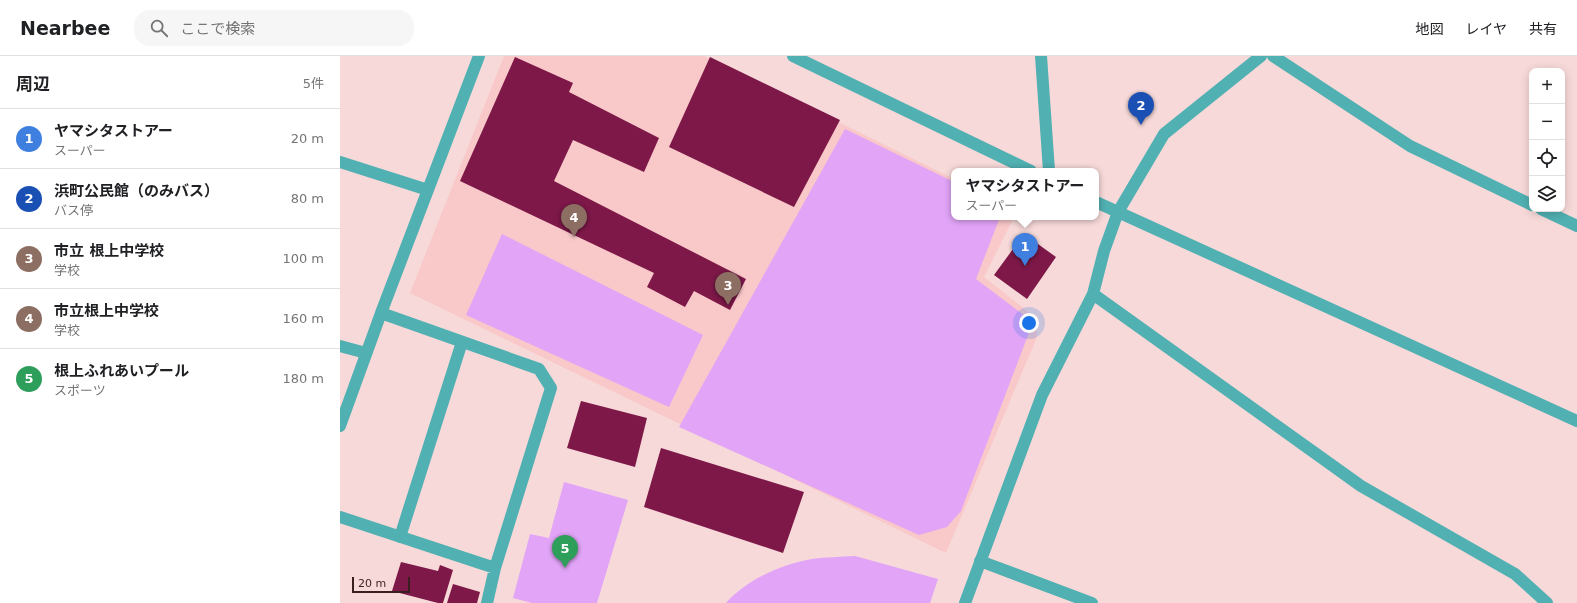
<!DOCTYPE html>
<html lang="ja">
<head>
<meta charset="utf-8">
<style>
  :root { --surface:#fff; --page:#f6f6f6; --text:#202124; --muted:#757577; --line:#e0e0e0; --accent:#1c6a6b }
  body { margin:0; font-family:"DejaVu Sans","Noto Sans JP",sans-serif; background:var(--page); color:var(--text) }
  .controls { position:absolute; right:12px; top:12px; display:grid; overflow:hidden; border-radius:8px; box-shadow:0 2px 10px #0003 }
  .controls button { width:36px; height:36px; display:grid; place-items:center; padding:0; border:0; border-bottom:1px solid var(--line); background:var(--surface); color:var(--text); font:20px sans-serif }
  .scale { position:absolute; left:12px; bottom:10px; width:58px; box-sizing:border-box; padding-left:4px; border:2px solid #3a1f21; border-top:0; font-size:11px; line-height:14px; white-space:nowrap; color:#3a1f21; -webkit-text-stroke:3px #f7d9d9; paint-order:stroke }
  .you { position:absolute; left:689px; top:267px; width:14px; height:14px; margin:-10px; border:3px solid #fff; border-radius:50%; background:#1a73e8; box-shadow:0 0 0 6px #1a73e833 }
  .badge { display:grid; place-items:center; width:26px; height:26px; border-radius:50%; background:var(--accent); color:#fff; font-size:13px; font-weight:700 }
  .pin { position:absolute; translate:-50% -33px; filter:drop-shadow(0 1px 2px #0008) }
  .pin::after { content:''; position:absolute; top:21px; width:14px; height:12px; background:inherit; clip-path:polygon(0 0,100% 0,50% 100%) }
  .popup { position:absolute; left:611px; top:112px; width:148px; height:52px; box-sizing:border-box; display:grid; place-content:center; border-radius:8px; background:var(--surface); filter:drop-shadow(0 1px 3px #0005); font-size:13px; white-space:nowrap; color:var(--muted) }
  .popup b { font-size:15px; color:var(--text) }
  .popup::after { content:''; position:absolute; left:50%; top:100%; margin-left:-8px; border:8px solid transparent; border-top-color:var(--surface) }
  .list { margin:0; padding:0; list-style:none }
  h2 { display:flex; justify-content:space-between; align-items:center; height:52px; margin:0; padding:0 16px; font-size:17px }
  h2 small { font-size:13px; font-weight:400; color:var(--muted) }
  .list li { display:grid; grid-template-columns:26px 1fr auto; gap:12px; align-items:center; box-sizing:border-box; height:60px; padding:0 16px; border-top:1px solid var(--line) }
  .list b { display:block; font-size:15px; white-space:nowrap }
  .list p { margin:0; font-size:13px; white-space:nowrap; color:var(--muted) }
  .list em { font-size:13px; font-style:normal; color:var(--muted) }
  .icon { flex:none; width:22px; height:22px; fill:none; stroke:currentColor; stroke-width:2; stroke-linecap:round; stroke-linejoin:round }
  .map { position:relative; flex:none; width:1237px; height:547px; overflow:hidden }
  header { display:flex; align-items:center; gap:24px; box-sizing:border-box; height:56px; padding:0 20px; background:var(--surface); border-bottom:1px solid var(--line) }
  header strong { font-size:19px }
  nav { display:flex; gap:22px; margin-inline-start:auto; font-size:14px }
  .search { width:280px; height:36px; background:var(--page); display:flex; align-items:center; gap:10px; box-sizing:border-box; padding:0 14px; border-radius:16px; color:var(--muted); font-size:15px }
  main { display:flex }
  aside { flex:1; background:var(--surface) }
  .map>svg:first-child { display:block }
  .built { fill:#f9c8c9 }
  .green { fill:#e1a4f7 }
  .building { fill:#7d1848 }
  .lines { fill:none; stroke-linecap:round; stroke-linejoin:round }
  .minor { stroke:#50b0b2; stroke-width:12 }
</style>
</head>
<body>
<header>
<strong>Nearbee</strong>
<div class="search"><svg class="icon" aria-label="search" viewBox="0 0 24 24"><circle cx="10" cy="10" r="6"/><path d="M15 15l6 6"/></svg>ここで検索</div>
<nav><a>地図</a><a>レイヤ</a><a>共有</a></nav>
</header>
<main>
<aside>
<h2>周辺<small>5件</small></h2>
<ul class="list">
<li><span class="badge" style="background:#3f7fe0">1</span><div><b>ヤマシタストアー</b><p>スーパー</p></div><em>20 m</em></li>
<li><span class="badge" style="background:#1a4fb4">2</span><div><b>浜町公民館（のみバス）</b><p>バス停</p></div><em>80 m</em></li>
<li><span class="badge" style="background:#8d6e63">3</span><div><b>市立 根上中学校</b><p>学校</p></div><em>100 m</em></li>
<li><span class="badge" style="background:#8d6e63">4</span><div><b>市立根上中学校</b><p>学校</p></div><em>160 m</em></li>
<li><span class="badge" style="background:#2e9e5b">5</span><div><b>根上ふれあいプール</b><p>スポーツ</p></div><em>180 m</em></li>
</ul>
</aside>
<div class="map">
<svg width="1237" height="547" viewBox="0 0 1237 547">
  <rect width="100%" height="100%" fill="#f7d9d9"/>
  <path class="built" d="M164,0H364L614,123V161H674L644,221L696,262L697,281L606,497L70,237Z"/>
  <path class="green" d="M505,73L614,126V161H660L636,223L693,266L621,455L607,471L579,479L339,371Z
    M162,178L363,279L329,351L126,259Z
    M224,426L288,444L257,547H192L173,542L190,478L209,482Z
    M515,500L598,523L590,547H386C408,523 440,509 472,503C486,501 501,501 515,500Z"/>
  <path class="building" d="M175,1L233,27L229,36L319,82L304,116L233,84L214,125L406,223L390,254L354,235L345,251L307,231L314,217L120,125Z
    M370,1L500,64L454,151L329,91Z
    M684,178L716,201L687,243L654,219Z
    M241,345L307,362L295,411L227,392Z
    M321,392L464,436L443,497L304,451Z
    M61,506L98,515L100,509L113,514L103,547H98L52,535Z
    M113,528L140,536L137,547H107Z"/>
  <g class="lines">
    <path class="minor" d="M139,0L41,257L199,313L211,332L155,512L147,547
      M453,0L691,115
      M701,0L709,115
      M933,0L1070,90L1192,149
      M0,106L88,134
      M756,146L1237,365
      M1201,153L1237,170
      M753,238L1021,430L1175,518L1207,547
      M0,290L26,297
      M0,370L41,257
      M0,461L155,512
      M60,481L122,286
      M640,505L752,547
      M625,547L702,339L753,238L764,195L778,156L824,78L921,0"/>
  </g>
</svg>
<div class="controls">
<button>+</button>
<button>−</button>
<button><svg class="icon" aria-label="locate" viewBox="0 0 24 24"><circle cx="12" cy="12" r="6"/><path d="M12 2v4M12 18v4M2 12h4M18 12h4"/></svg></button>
<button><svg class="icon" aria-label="layers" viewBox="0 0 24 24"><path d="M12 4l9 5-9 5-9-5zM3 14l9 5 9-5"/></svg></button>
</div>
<div class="scale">20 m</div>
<div class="you"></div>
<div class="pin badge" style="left:685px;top:210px;background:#3f7fe0">1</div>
<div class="popup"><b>ヤマシタストアー</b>スーパー</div>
<div class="pin badge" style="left:801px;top:69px;background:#1a4fb4">2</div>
<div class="pin badge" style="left:388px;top:249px;background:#8d6e63">3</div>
<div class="pin badge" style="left:234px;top:181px;background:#8d6e63">4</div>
<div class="pin badge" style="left:225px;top:512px;background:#2e9e5b">5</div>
</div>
</main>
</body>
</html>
